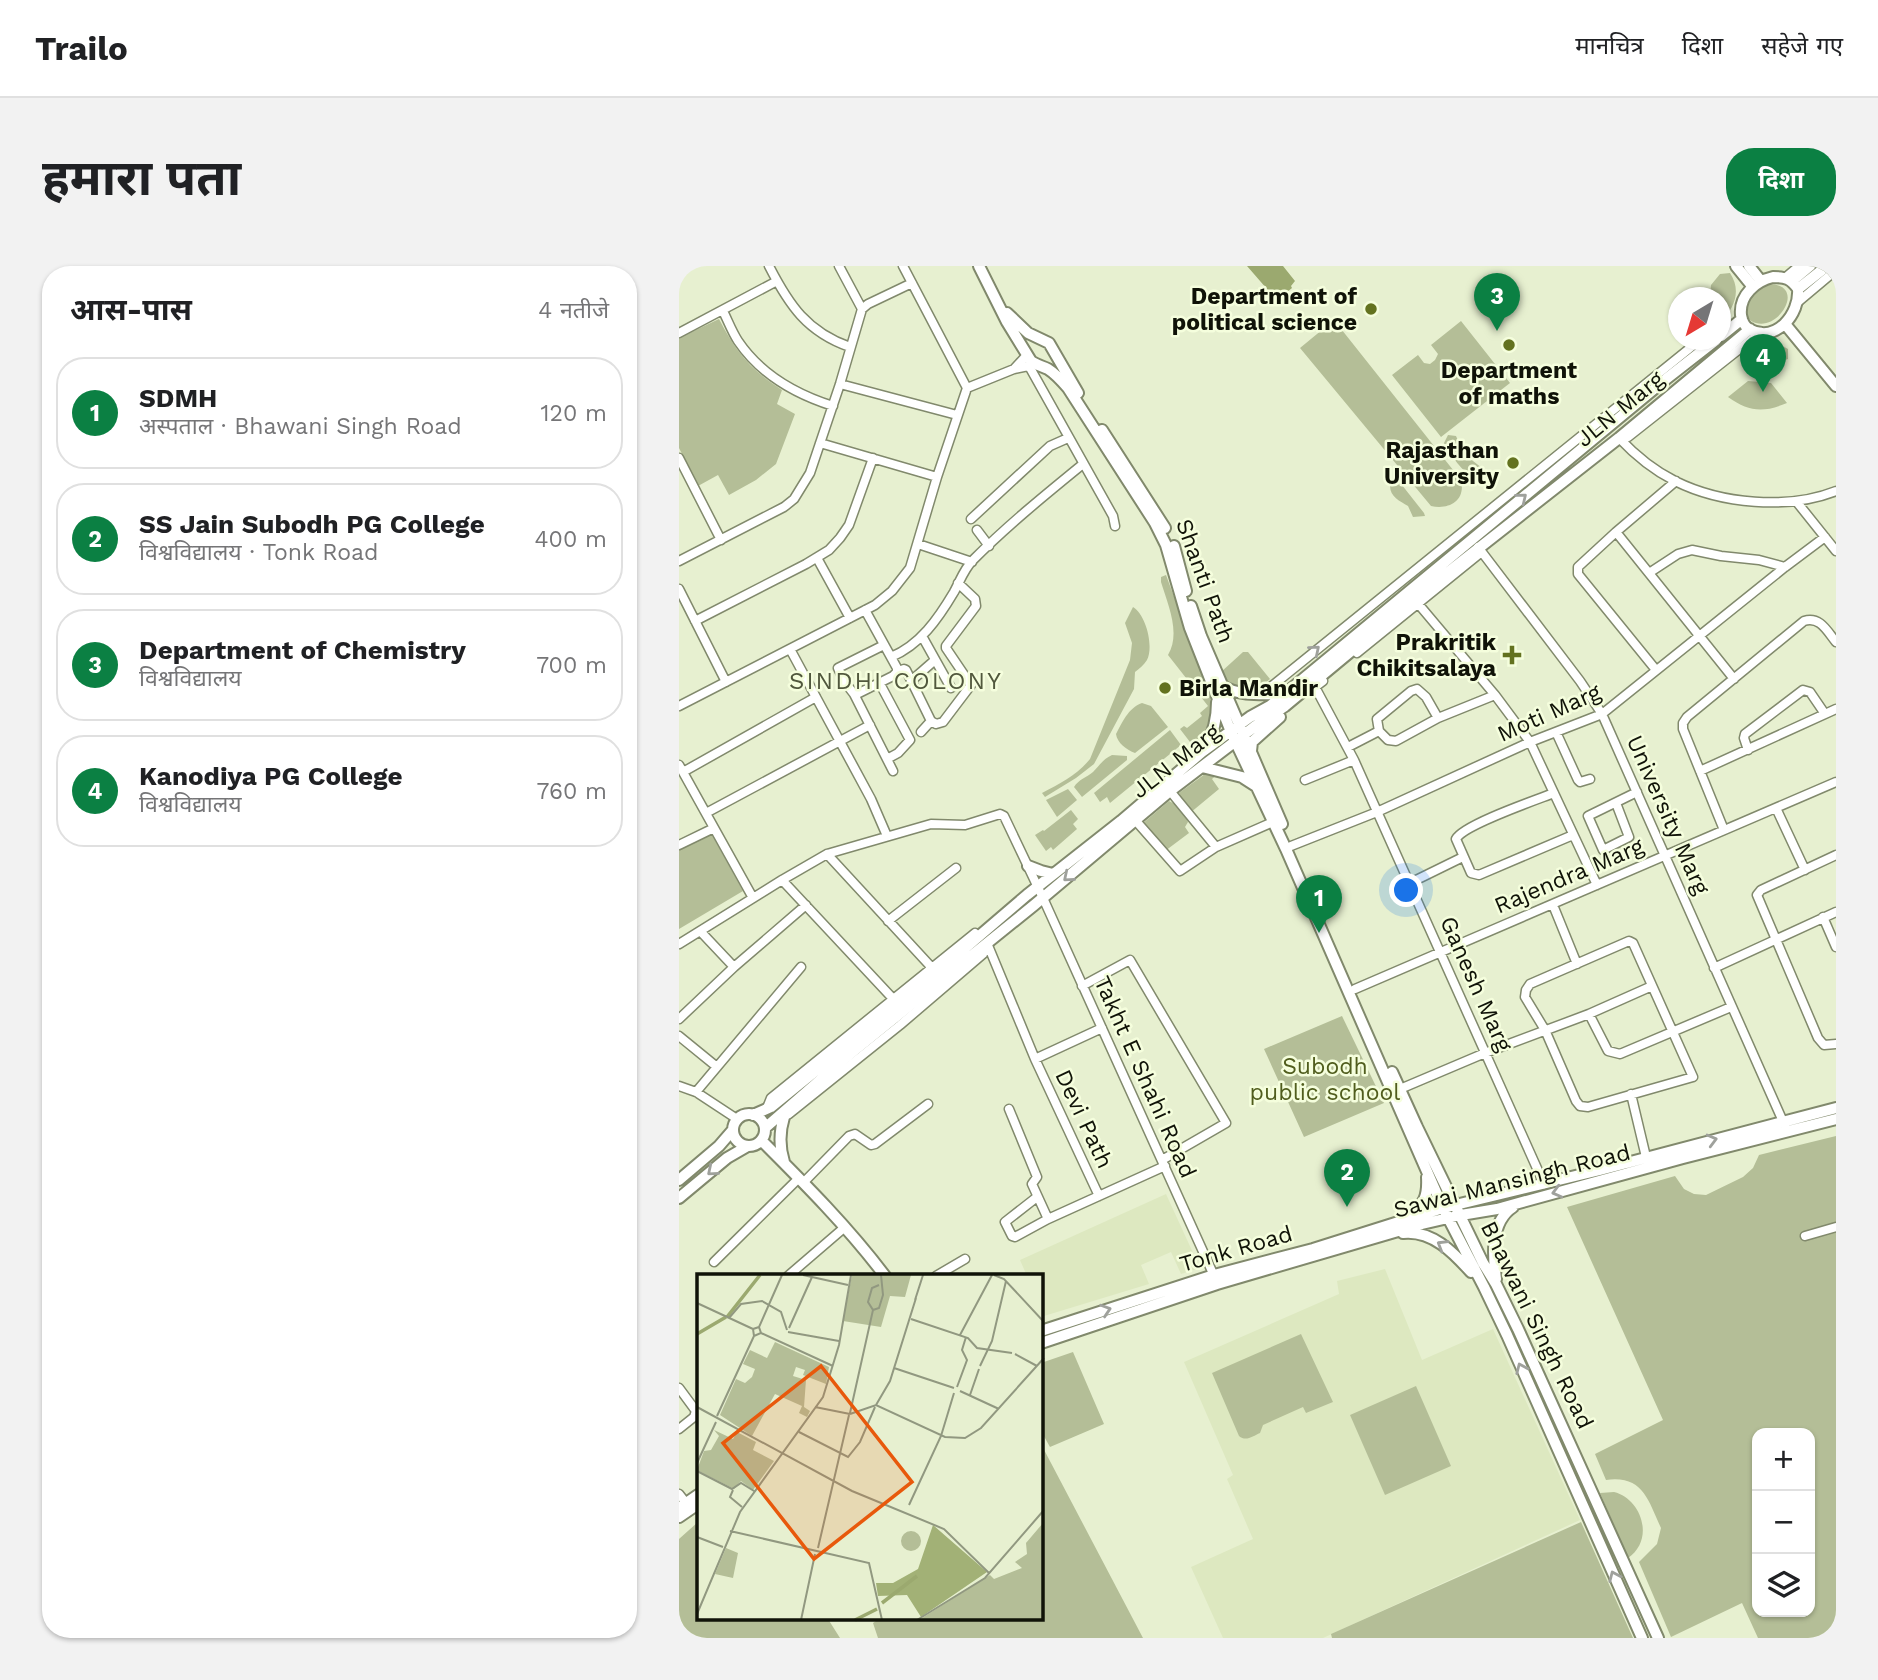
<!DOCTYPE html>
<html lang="hi">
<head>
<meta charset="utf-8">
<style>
  :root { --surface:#fff; --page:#f2f2f2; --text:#202124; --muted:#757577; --line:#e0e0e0; --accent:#0b8043 }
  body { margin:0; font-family:"Work Sans","Noto Sans Devanagari",sans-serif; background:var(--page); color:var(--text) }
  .controls { position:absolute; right:21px; bottom:21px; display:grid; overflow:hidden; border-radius:14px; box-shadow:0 2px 5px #0004 }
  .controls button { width:63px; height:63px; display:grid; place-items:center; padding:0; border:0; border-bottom:2px solid var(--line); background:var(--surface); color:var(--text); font:35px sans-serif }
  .compass { position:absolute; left:989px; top:21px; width:63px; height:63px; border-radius:50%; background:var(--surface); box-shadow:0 2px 5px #0004; rotate:218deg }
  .you { position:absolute; left:728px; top:625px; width:24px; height:24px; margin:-18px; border:5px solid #fff; border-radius:50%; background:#1a73e8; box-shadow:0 0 0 10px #1a73e833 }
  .badge { display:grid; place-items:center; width:46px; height:46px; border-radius:50%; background:var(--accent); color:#fff; font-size:23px; font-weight:700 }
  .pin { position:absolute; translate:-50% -58px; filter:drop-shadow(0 2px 4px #0008) }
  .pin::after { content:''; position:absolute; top:37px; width:24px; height:21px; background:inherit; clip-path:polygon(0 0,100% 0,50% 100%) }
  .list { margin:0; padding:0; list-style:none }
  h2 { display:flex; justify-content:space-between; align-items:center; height:91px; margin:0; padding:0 28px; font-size:30px }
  h2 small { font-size:23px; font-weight:400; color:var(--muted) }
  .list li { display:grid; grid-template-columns:46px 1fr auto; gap:21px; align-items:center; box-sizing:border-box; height:112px; margin:0 14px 14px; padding:0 14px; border:2px solid var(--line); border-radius:28px }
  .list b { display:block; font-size:26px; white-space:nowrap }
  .list p { margin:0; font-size:23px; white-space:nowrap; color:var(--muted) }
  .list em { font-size:23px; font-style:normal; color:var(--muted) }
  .icon { flex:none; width:38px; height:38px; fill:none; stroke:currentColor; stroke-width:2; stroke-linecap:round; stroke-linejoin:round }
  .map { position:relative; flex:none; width:1157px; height:1372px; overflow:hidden; border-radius:28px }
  header { display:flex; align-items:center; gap:42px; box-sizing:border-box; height:98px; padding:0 35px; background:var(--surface); border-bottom:2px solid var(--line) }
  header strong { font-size:33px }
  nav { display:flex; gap:38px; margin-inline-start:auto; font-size:24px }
  .intro { display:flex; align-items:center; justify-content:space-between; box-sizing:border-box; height:168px; padding:0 42px }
  h1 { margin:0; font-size:49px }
  .button { padding:18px 32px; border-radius:28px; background:var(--accent); color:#fff; font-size:24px; font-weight:700 }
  main { display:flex; gap:42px; padding:0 42px }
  aside { flex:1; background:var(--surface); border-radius:28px; box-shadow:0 2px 5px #0004 }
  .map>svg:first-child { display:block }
  .built { fill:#dde8c0 }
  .green { fill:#b4be97; fill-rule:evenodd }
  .water { fill:#9ba96f }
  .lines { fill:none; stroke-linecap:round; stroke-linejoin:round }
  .minor-casing { stroke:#81896c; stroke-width:11 }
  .major-casing { stroke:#81896c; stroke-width:14 }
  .minor { stroke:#fff; stroke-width:8 }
  .major { stroke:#fff; stroke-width:10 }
  .oneway { stroke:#9fa19c }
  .poi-dot { fill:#63721f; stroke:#f5fedd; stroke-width:2.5 }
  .labels { text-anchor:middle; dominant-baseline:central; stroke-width:5; stroke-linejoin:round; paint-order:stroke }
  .poi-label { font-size:23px; font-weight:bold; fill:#101308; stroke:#f5fedd; text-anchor:end }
  .street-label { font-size:23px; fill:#101308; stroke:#f5fedd }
  .park-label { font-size:23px; fill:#505d1d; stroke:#f5fedd }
  .neighbourhood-label { font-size:24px; letter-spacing:2px; fill:#51583d; stroke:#f5fedd }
  .inset-river { fill:none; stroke:#9ba96f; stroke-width:3.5 }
  .inset-road { fill:none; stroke:#919880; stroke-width:2 }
  .view { fill:#e8590c; fill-opacity:0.15; stroke:#e8590c; stroke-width:3.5 }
  .inset-edge { fill:none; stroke:#101308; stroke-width:3.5 }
</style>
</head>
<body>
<header>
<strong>Trailo</strong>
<nav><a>मानचित्र</a><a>दिशा</a><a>सहेजे गए</a></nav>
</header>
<div class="intro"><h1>हमारा पता</h1><a class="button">दिशा</a></div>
<main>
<aside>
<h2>आस-पास<small>4 नतीजे</small></h2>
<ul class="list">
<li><span class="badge">1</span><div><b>SDMH</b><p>अस्पताल · Bhawani Singh Road</p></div><em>120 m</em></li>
<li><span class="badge">2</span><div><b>SS Jain Subodh PG College</b><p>विश्वविद्यालय · Tonk Road</p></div><em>400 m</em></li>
<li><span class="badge">3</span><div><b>Department of Chemistry</b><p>विश्वविद्यालय</p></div><em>700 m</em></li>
<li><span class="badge">4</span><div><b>Kanodiya PG College</b><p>विश्वविद्यालय</p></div><em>760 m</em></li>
</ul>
</aside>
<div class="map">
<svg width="1157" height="1372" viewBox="0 0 1157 1372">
  <rect width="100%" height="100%" fill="#e7f0d0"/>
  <path class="built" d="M487,928L521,1002L502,1008L492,986L462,999L470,1018L365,1050L362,1044V1010H348L341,994Z
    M706,1003L743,1094L814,1063L901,1254L644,1372H544L512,1301L574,1273L548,1213L554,1209L505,1096L660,1028L658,1015Z"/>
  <path class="green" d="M1051,7C1063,25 1055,42 1042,56V32L1031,31L1032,19L1041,8Z
    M1089,18C1128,18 1101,64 1077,57C1065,54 1063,40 1071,31C1075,25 1083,21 1089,18Z
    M40,53C57,86 72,104 103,124L98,138L116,148L97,198L77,214L50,229L39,209L19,220L0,182V72Z
    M655,54L782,214C787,235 770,244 752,240L621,82Z
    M782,55L831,117L762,171L713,109L739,89L745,97L751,98L756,94L759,88L752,79Z
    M1078,72L1093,74L1109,83V93C1093,100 1072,99 1058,88Z
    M1069,115L1092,117L1108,137C1084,147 1070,146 1049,131Z
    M769,169L777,170L785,188L803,202C804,208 802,212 796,213C783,206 772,189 765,177Z
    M719,214L745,247L746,250L734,251L729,240C721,235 711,231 711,220Z
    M487,309L531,428C534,451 535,461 516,477L513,475L511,476L501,463L505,460L508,462L523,450L521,447L529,440L489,389C502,367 489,339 482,316V311Z
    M454,341C467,349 475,380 468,394C465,399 460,403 456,406L455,423L415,498L397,512L366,531L363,527C382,517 398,509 411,493L451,394L453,377L446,357Z
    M564,386H569L591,413L579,423L550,418L542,406Z
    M463,437L472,440L489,461L456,487C448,484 438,477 437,468C443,457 449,442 463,437Z
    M491,464L502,479L431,537L428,531L421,536L415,527Z
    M433,489L448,490V494L403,531L395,521C400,513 407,512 414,506C421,499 424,493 433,489Z
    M526,508H539L533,513L540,523L511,547L502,534L500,527Z
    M389,523L398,534L378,551L367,534Z
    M490,535C499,539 506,546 509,556L506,561L510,567L486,585L463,558Z
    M392,544L399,553L394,558L398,563L374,584L372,581L367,585L356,569L364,564L365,565Z
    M32,567L64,625L0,663V584Z
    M663,750L705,837L625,871L585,783Z
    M1157,870V1372H1079L1063,1337L992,1371L960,1296L978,1278L982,1262C969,1234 964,1209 927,1214L916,1188L984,1154L888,941L996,910L1005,923L1015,928L1027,929L1064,911L1074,902L1080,889ZM1078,1167H1131V1346H1078Z
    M622,1068L654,1136L627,1147L624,1141L584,1159L581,1167C574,1170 567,1176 560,1170L533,1107Z
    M394,1086L425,1158L371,1181L362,1165V1097Z
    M737,1120L772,1200L706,1229L671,1149Z
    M362,1178L464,1372H199L194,1357L200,1353H362Z
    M935,1226C963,1233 976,1274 949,1292L921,1227Z
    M19,1256V1353H149L161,1372H0V1273Z
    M902,1256L954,1372H653L652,1368Z"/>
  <path class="water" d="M568,0H604L616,15L612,20L613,22L602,31L601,30L598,32L595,31Z"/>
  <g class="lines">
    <g class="minor-casing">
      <path id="minor" d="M90,0C110,39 128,66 171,81
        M160,0L183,43
        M224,0L288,122
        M1107,11L1120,0
        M1119,36L1157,4
        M44,45C49,55 53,66 59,75C82,109 116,128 154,140
        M0,67L98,15
        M348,89L335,103L354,99
        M350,100L434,250L436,260
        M161,118L278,149
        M949,171L1082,66
        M940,172C956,189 976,205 996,215C1042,238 1109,244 1157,225
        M141,177L258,211
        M0,192L42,274
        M1117,235L1157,285
        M292,253L371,180L389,172
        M298,264L310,280
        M937,266L1055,413
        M239,278L293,296
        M799,281L901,415L923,448L1106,860
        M138,292L171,352
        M0,295L105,241L115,233L131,207L161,118L183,43L189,38L233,17
        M970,307L999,288L1013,284L1042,290L1080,294L1106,301
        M0,323L47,416
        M736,334L816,429L851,476L918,619
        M16,355L127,298L150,284L161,272L170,259L194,192
        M243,370L272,422
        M205,379L159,402L165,415L175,428L214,505
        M111,383L192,533L208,570
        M678,387L799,289
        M212,391C241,379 259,353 275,326C281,315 285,303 294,294C329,259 366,229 404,198
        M977,404L899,308V301L937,266L997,215
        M218,406L225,403L227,404L252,455
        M232,415L256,394
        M644,415L636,421L675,494L865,918
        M200,416L231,474L219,487L208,493
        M583,428L1021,74
        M176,429L214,410L218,406V402L186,344
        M0,440L196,339L213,325L231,302L258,211L288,122L335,103
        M759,452L747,431L738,423L732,425L698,453L700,465L709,474L717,475L759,452L816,429
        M242,466L252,455L257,458L264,456L292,419L267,382V380L297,340L296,333L279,317
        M877,466L899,514L901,516L911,513
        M669,481L700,465
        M1069,484L1065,472L1066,468L1124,424L1131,426L1146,448
        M0,499L74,632
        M1021,505L1157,443
        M4,506L137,431
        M626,514L675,494
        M491,525L537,581L594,556
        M875,527C857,534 784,559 777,573L792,607L800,609L894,569
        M937,537L950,571L924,584L909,550L958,526
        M1097,542L1126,604
        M27,547L191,459
        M457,555L501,605L537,581
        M1045,564L1004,463V457L1008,451L1125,355C1141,350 1148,365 1157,376
        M0,579L35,562
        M612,580L698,546L851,476L923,448L1106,301L1146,271
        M148,588L255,704
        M1157,589L1082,624L1078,629L1139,772L1145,779L1157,778
        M103,614L218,737
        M731,617L784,591
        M874,639L898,698
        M1144,651L1157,681
        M209,655L277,602
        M22,666L55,701
        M950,675L954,677L1014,811L909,841L901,840L897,835L866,764L846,731L847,724L851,718Z
        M308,677L356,793L420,930
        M0,678L103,614L148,588L252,558L286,559L321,548L325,550L364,632L536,1012
        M1035,702L1157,646
        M403,720L451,694L547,857L483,894
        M676,723L1157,516
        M910,748L929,785L941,788L1052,741
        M0,753L55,701L127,639
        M0,770L38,801
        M356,793L423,762
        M0,820L17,826L58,853
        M721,823L806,787L910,748L973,720
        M17,826L122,701
        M952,828L967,891
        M88,842L92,832L296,667
        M330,843L358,911L353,918L369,953
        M101,852L110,848L221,759L304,688L307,680
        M125,916L170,870L176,868L192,879L196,878L249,838
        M358,931L326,956L333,970L336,971L369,953L486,900
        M1126,970L1157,961
        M35,996L120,912
        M109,1010L166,961
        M257,1010L286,993
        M0,1122L17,1145L15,1151L0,1163
        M0,1228L7,1237"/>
    </g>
    <g class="major-casing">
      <path id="major" d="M300,0L328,56L352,95C357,99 363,100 369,103C377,108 383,115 389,122L476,257L487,279L511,362L552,466L607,583L764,942L805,1021L828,1069L963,1372
        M1057,0L1074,21
        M1070,0L1082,15
        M1094,11C1107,11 1112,13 1119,23C1121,48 1097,78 1070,63C1065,60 1063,55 1062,49C1060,29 1077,15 1094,11Z
        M1113,15L1131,0
        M1119,23L1148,0
        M328,47L349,67L370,77L399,127
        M1106,58L1157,120
        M1042,70L1063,53
        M423,164L486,262
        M495,280L507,325
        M512,340L522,370L603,558
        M542,419C559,431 586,428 606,428
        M527,480C535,466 538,453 538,436
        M572,485L573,476L601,451
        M523,501L563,511L577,520
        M349,600L362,605L374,608
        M713,806L738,861L804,997L817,1018L839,1063L979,1372
        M54 864a16 16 0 1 1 32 0a16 16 0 1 1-32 0Z
        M74,849L92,841L257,707L348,629L442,555L523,486L571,451L591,440L606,428L987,113L1037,74
        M86,862L177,783L354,640L491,525L575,461L606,440L735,333L940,172L1071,63
        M83,875C126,918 169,961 206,1010
        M105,896C100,880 100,867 105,851
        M0,914L40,880L53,865
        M0,932L48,892L67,881
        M729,949C746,940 749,929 748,911
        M724,967C753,964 774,986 792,1006
        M817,1013C814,989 811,956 834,941
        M362,1065L535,1009L634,983L764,942L921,904L1157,842
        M362,1077L538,1018L743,958L782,949L818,943L1004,892L1157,853
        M0,1242L19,1229
        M0,1251L19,1238"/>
    </g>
    <use href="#minor" class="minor"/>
    <use href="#major" class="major"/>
  </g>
  <defs><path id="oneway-chevron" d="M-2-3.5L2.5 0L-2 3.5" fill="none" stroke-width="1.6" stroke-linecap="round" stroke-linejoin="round" transform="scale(1.75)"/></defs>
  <g class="oneway">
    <use href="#oneway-chevron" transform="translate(843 232) rotate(-39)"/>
    <use href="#oneway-chevron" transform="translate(636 384) rotate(-40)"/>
    <use href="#oneway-chevron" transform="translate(389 611) rotate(140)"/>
    <use href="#oneway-chevron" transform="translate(1033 874) rotate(-15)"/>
    <use href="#oneway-chevron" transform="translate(33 905) rotate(140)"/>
    <use href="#oneway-chevron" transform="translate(878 926) rotate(165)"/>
    <use href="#oneway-chevron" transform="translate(763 979) rotate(-149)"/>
    <use href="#oneway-chevron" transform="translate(427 1044) rotate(-18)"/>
    <use href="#oneway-chevron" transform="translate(842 1102) rotate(-114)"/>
    <use href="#oneway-chevron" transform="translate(935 1310) rotate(-114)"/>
  </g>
  <g class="poi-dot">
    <circle cx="692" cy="43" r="7"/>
    <circle cx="830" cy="79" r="7"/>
    <circle cx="834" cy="197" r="7"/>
    <path d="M829.5 378.5h7v7h7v7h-7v7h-7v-7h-7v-7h7z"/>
    <circle cx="486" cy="422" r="7"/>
  </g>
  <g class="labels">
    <g class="poi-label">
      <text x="678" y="30">Department of<tspan x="678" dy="26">political science</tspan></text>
      <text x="830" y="104" text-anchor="middle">Department<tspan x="830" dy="26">of maths</tspan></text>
      <text x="820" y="184">Rajasthan<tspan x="820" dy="26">University</tspan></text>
      <text x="817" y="376">Prakritik<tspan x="817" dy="26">Chikitsalaya</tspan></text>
      <text x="500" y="422" text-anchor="start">Birla Mandir</text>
    </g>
    <g class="street-label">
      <text transform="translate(941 143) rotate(-39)">JLN Marg</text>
      <text transform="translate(526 315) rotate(70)">Shanti Path</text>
      <text transform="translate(870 447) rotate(-24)">Moti Marg</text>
      <text transform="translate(497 495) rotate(-38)">JLN Marg</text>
      <text transform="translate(989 549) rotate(66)">University Marg</text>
      <text transform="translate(890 610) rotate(-23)">Rajendra Marg</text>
      <text transform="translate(797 718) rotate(66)">Ganesh Marg</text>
      <text transform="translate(466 811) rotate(66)">Takht E Shahi Road</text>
      <text transform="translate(405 853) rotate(65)">Devi Path</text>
      <text transform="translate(833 915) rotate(-14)">Sawai Mansingh Road</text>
      <text transform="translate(557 983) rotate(-16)">Tonk Road</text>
      <text transform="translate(858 1059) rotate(64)">Bhawani Singh Road</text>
    </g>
    <g class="park-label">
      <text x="646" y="800">Subodh<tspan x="646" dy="26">public school</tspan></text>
    </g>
    <g class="neighbourhood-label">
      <text x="217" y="415">SINDHI COLONY</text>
    </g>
  </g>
  <g transform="translate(18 1008)">
    <rect width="346" height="346" fill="#e7f0d0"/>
    <path d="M155,1H214L208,23L193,22L184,53L146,47ZM78,68L132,93L129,110L106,101L108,96L99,93L96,102L109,106L107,133L113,137L110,143L102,139L105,132L78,120L55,162L23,141L39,105L48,109L55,103L58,95L46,90L53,76L70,84ZM17,156L36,165L40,158L59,168L56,176L77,187L56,216L44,207L37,215L0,196L7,177L14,176L22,162ZM346,249V346H222L293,301L297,305L325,294L318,288L330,280L329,269ZM204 267a10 10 0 1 1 20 0a10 10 0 1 1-20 0ZM29,274L41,279L36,304L18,300Z" fill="#b4be97"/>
    <path d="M236,251L290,298L224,343L210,321L181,322L179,309H196L221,295Z" fill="#a2b176"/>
    <path class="inset-river" d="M30,43L63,1M0,60L29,43M185,329L220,302M158,346L180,335"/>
    <path class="inset-road" d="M106,1L151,11M297,1L307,5L347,48M218,26L226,1M0,29L56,55M176,36L182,34L186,21L184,1M32,44L44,30L65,27L84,38L90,56M214,45L271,64L280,74L315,79M62,53L56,55L57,62L64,59L62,53L85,1M92,54L115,3M91,58L142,67M64,59L136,92M263,61L295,1M318,80L340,92M283,92L295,67L309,7M197,94L257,114M260,113L270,86L265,76L269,63M263,117L302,135M273,121L282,95M179,131L193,107L219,24M0,133L155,217L247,255L292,299M118,133L153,140M153,139L176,36L171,28L175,14L182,11M153,140L179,131L248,163L268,164L284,154L347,84M20,142L57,62M102,158L151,183L163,168L178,133M0,189L19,148M0,197L35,215L44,209L57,217M36,216L33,223L45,233M212,231L244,162L257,119M33,257L172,289L185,346M0,263L26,273M121,274L152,141M0,340L43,238L126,123L142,71L154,1M104,346L118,280M220,346L288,304L347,236"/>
    <path class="view" d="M124,92L215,208L117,285L26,169Z"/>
    <rect width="346" height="346" class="inset-edge"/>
  </g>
</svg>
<div class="controls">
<button>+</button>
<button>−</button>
<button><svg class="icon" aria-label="layers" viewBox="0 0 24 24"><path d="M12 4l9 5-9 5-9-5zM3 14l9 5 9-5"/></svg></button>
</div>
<svg class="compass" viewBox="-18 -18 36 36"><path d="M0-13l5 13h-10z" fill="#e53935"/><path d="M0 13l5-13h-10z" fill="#757577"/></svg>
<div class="you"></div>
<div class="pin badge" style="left:640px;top:667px">1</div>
<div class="pin badge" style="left:668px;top:941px">2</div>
<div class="pin badge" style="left:818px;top:65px">3</div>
<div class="pin badge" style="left:1084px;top:126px">4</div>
</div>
</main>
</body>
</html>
